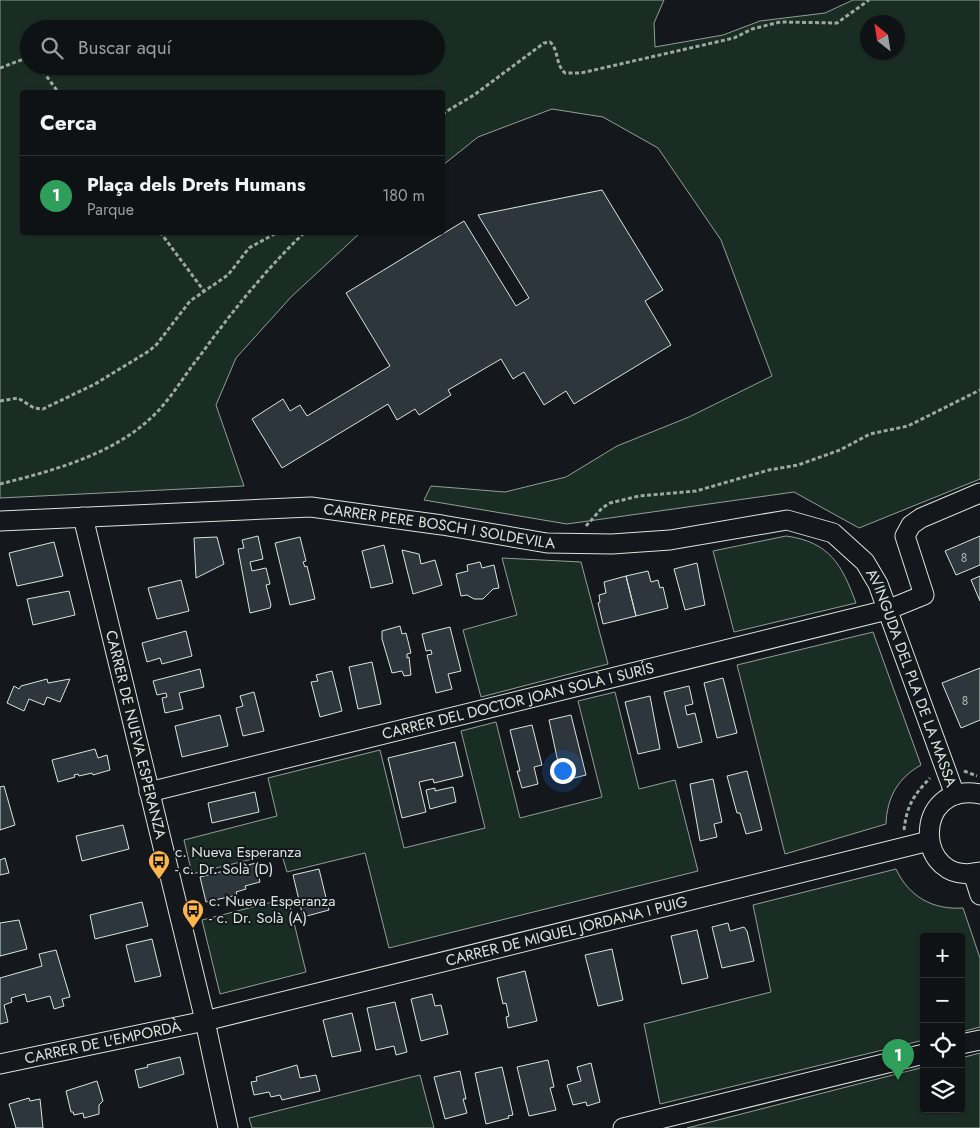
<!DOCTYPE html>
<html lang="es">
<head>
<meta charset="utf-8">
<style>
  :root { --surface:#0f1215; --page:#181b1e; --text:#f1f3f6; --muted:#9b9ea0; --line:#2f3234; --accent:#0b8043 }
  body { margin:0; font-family:Jost,sans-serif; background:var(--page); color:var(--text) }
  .controls { position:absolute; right:15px; bottom:15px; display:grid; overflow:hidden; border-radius:5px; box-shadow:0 1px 4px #0004 }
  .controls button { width:45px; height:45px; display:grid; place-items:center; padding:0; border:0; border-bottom:1px solid var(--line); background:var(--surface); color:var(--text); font:25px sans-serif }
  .compass { position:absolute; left:860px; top:15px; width:45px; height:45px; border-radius:50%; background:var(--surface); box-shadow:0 1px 4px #0004; rotate:330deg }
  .you { position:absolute; left:562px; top:770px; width:18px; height:18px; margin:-12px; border:4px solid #fff; border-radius:50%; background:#1a73e8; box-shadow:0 0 0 8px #1a73e833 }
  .badge { display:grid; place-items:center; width:32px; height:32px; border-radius:50%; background:var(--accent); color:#fff; font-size:16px; font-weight:700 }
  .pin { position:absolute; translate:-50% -41px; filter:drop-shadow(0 1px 2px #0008) }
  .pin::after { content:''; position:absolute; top:26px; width:18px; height:15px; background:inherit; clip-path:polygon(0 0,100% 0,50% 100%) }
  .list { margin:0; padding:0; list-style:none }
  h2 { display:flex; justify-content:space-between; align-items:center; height:65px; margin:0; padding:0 20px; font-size:21px }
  h2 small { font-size:16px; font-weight:400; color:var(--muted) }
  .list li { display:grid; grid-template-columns:32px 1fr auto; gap:15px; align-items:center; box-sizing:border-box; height:80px; padding:0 20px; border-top:1px solid var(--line) }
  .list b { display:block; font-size:19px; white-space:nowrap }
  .list p { margin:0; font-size:16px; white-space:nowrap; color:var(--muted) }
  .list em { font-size:16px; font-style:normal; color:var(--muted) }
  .icon { flex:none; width:28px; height:28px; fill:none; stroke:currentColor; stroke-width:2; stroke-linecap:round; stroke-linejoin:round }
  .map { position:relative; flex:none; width:980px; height:1128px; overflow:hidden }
  .search { position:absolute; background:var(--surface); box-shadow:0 1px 4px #0004; left:20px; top:20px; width:425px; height:55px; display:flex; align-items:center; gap:12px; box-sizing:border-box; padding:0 18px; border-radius:28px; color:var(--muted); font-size:19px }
  .panel { position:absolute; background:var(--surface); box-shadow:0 1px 4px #0004; left:20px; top:90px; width:425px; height:145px; border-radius:5px }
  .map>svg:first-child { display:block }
  .green { fill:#1a2d24; stroke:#939e99; fill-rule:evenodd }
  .building { fill:#2c363c; stroke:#d8e6dc }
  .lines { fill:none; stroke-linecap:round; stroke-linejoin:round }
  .minor-casing { stroke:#d8e6dc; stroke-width:21 }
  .path { stroke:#9da8a2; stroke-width:3; stroke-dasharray:4 2.5; stroke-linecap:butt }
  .minor { stroke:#14181c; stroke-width:19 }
  .labels { text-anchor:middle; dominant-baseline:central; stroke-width:4; stroke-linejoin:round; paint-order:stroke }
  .number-label { font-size:12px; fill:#adbab4 }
  .street-label { font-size:15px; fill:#d8e6dc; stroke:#14181c }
  .poi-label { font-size:15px; fill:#d8e6dc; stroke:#14181c; text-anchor:start }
</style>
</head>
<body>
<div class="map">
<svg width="980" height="1128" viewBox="0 0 980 1128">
  <rect width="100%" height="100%" fill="#14181c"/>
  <path class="green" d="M0,0H664L654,23L655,47L723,35L760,21L825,13L853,0H980V479L859,528L794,492L567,524L424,500L431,486L505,492L566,477L617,446L689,417L772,376L721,240L658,148L603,117L552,109L478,137L443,165L442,92H22V232L360,233L291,297L236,358L216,405L244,486L0,498ZM868,22H898V52H868ZM29,29H436V66H29Z
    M786,536C830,542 842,565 856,603L734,632L713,551Z
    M502,558L581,562L608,664L481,697L463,630L517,615Z
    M873,632L921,765C898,778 887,797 886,824L785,854L737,665Z
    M615,692L639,789L675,780L698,871L389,948L365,853L287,872L281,852L192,874L184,840L277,816L268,778L380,750L404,848L485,828L461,731L496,722L520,818L602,797L578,701Z
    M896,869C909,897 933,910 963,908L980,958V1027L961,1032V937H924V1040L660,1104L644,1024L771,992L753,905Z
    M288,898L306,972L220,994L202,920Z
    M980,1053V1128H687L924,1067V1109H961V1058Z
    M420,1075L434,1128H252L249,1118Z"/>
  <path class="building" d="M602,190L663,290L645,301L671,345L574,404L566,391L544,405L524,372L513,379L501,359L448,390L451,395L419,415L415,409L397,420L388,404L282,468L252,419L283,399L290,411L300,405L307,416L390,366L346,293L464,221L516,306L529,298L478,215Z
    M258,536L263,559L250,562L252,571L266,568L270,584L266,585L271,605L270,608L250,613L238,549L244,548L242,540Z
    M980,536V565L956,575L945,551Z
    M217,537L224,564L196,578L194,538Z
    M300,537L306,561L303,562L305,567L307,566L315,599L290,605L275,543Z
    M54,542L63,576L17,586L9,553Z
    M384,545L393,583L371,588L362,551Z
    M402,550L419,554L421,564L435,560L442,585L413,594Z
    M480,562L482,568L494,565L499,588L493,589L483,599H474L467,595L461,596L456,574L468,571L467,565Z
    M697,563L705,605L685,610L674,569Z
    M648,571L651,582L658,580L660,588L663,587L668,608L636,616L626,576Z
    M626,576L636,616L603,624L598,603L600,602L599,595L606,593L604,582Z
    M980,576V601L971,580Z
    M181,580L189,611L157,619L148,588Z
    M69,591L75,615L33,625L27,599Z
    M400,626L402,634L406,633L411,653L407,654V658L409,657L411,675L404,676L402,671L392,673L382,639V631Z
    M450,627L461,671L448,674L452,689L436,693L427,655L432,654L431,650L426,651L422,634Z
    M186,631L192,656L162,664L160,658L147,662L142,643Z
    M372,662L381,704L358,709L349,667Z
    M980,668V720L961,728L942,683Z
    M200,669L204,687L179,693L183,709L165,713L162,698L167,697L166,693L157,695L153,681Z
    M332,671L342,711L320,717L311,682L318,681L316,675Z
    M723,678L737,733L717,738L704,683Z
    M47,679L48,683L70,679L60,702L47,697L44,705L29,699L24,711L7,703L14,686L19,689L21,686Z
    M689,686L693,704L685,706L687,715L695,713L702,742L678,748L664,692Z
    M254,692L264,731L243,736L236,708L243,706L240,696Z
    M650,696L660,749L638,754L625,702Z
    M220,715L228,746L182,757L175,726Z
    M571,715L586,775L562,781L549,720Z
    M532,725L542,765L534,767L538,784L522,788L517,771H520L510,730Z
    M455,742L463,776L434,783L433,779L419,782L426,812L402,818L388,758Z
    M95,749L98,758L107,755L110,770L93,775L92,773L79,776L78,774L74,775L75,777L58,782L52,760Z
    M747,771L762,830L746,834L740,813H737L727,776Z
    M713,779L722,822L714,824L717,837L700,841L690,784Z
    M4,786L15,825L0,830V787Z
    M453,787L456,802L430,809L426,790L435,788V791Z
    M255,792L259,812L212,823L208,803Z
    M123,825L129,849L82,861L76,836Z
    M5,858L9,873L0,875V860Z
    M256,863L260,882L245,886L246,889L236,892L237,895L206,902L200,877Z
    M319,869L329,910L303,917L293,875Z
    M142,902L148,926L95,939L90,915Z
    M19,920L27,949L0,956V923Z
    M728,923L730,931L744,927L747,931L754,961L722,968L712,927Z
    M697,930L708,978L682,984L671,936Z
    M152,939L161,976L135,982L126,945Z
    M612,949L623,1000L598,1006L585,955Z
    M56,950L70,997L62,999L64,1006L54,1009L50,996L27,1002L25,994L11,998L12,1002L4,1005L8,1022L0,1024V978L42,966L39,954Z
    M525,971L537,1021L508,1028L506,1017L509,1016L506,1003L503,1004L497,978Z
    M432,994L435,1006L441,1005L448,1034L421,1041L411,999Z
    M395,1002L407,1052L396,1055L394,1046L376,1050L367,1008Z
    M352,1013L361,1051L332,1057L323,1020Z
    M180,1057L184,1074L139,1088L135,1070L148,1067L147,1065Z
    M548,1060L554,1087L550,1088L556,1110L529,1116L517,1067Z
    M591,1063L600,1102L587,1106L586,1102L573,1105L567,1085L581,1081L577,1067Z
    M297,1065L300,1078L316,1075L320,1091L282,1100L280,1095L271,1097L269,1092L254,1095L251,1082L257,1081L256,1077Z
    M502,1067L513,1115L508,1116L509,1118L486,1124L475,1073Z
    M460,1071L466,1099H463L467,1113L445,1119L434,1077Z
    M97,1081L103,1101L99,1105V1114L84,1118L83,1113L74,1115L73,1112H71L66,1091Z
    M29,1098L30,1101L40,1099L43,1128H16L9,1104Z"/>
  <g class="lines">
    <g class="minor-casing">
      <g id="minor">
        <path id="s1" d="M83,517L203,1012L228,1128"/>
        <path id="s2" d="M0,521L311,507L442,525L547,543L612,544L670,540L787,520L833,533L865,562L878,584L955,795"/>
        <path id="s3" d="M149,792L887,610L924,595L905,536L911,525L921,518L980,493"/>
        <path d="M980,794C911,781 914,888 980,872"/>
        <path d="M973,873L980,895"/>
        <path d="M961,1044L980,1040"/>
        <path id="s4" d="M0,1064L205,1021L929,841"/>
        <path d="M623,1128L924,1054"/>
      </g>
    </g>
    <path class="path" d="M39,66L58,92
      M0,68L29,57
      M442,114L474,95L544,43L550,42C559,50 555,64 565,73H581L734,38L752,29L780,22L837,23L869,0
      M160,232L204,291
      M0,401L18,398L34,408L43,409L95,384L149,351L157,344L190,301L228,275L249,248L278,232
      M0,484C52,471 112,455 152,417C171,399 183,377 199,357C231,313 265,270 305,232
      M586,526L602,508L610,503L639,496L696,491L769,470L798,465L840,450L870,434L908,426L980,390
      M964,771L977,776
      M904,830C907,805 913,796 930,778"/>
    <use href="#minor" class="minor"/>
  </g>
  <defs>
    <g id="bus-pin" transform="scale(1.125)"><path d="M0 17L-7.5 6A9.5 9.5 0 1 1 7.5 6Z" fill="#ffb74d" stroke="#14181c"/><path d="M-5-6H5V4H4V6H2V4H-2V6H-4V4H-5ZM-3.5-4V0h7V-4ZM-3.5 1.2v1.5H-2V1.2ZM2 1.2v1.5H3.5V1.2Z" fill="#111"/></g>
  </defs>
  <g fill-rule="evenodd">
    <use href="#bus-pin" x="159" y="861"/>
    <use href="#bus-pin" x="193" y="910"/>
  </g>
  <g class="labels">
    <g class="number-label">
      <text x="964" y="558">8</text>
      <text x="965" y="701">8</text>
    </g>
    <g class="street-label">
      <text stroke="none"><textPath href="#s2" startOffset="441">CARRER PERE BOSCH I SOLDEVILA</textPath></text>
      <text stroke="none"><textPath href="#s2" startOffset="1008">AVINGUDA DEL PLA DE LA MASSA</textPath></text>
      <text stroke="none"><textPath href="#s3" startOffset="380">CARRER DEL DOCTOR JOAN SOLÀ I SURÍS</textPath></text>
      <text stroke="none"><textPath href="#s1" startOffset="224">CARRER DE NUEVA ESPERANZA</textPath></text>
      <text stroke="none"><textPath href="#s4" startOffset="582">CARRER DE MIQUEL JORDANA I PUIG</textPath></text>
      <text stroke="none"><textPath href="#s4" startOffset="105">CARRER DE L'EMPORDÀ</textPath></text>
    </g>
    <g class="poi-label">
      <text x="175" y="852">c. Nueva Esperanza<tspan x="175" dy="17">- c. Dr. Solà (D)</tspan></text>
      <text x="209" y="901">c. Nueva Esperanza<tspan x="209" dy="17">- c. Dr. Solà (A)</tspan></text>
    </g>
  </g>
</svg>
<div class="controls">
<button>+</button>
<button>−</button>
<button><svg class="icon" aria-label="locate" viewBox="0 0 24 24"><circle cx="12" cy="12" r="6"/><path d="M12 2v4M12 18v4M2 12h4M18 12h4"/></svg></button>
<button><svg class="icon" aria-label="layers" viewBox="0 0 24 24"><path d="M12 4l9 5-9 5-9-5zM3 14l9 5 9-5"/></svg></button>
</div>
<svg class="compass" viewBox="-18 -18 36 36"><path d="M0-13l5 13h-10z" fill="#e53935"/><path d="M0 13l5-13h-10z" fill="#9b9ea0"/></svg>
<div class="you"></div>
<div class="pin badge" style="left:898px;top:1080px;background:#2e9e5b">1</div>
<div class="search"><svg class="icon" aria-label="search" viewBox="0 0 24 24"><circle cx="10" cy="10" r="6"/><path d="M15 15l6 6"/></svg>Buscar aquí</div>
<section class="panel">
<h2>Cerca<small></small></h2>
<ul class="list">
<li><span class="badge" style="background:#2e9e5b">1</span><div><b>Plaça dels Drets Humans</b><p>Parque</p></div><em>180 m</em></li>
</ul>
</section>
</div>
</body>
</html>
